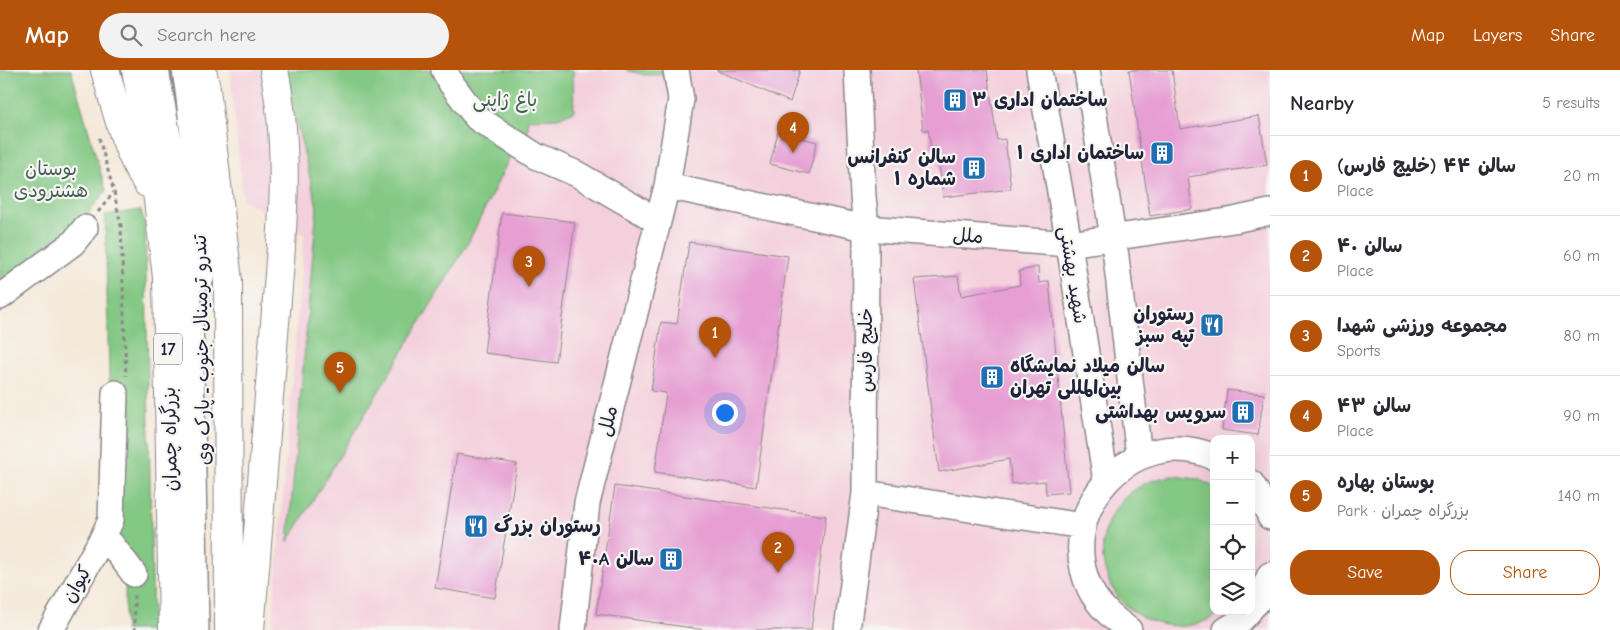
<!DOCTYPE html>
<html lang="en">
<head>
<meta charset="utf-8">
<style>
  :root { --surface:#fff; --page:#f2f2f3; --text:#2b2b33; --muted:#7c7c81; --line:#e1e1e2; --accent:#b45309 }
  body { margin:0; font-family:"Comic Neue","Playpen Sans Arabic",sans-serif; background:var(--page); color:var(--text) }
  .controls { position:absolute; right:15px; bottom:15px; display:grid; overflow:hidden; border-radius:10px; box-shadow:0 5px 20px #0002 }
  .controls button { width:45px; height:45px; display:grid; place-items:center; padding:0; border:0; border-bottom:1px solid var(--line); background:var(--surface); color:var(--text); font:25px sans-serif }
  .you { position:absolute; left:724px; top:342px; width:18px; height:18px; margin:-12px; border:4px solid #fff; border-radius:50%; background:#1a73e8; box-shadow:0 0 0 8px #1a73e833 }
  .badge { display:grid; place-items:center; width:32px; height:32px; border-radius:50%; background:var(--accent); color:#fff; font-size:16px; font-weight:700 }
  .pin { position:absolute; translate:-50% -41px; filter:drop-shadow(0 1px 2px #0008) }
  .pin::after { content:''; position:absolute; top:26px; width:18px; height:15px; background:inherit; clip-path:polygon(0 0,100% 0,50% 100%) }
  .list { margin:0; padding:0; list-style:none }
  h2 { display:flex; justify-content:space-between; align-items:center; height:65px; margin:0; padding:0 20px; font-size:21px }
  h2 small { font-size:16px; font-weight:400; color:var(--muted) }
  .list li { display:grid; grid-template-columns:32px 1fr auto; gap:15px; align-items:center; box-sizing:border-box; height:80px; padding:0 20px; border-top:1px solid var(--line) }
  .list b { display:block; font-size:19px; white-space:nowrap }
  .list p { margin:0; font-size:16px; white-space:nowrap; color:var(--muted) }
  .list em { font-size:16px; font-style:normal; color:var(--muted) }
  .actions { display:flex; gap:10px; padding:15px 20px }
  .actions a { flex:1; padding:11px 0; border:1px solid var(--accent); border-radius:20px; text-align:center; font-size:18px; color:var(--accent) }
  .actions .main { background:var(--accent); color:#fff }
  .icon { flex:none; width:28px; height:28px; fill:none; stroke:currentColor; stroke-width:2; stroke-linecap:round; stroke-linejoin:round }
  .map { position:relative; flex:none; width:1270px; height:560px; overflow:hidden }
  header { display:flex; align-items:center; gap:30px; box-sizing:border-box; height:70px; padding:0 25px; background:var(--accent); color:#fff }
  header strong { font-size:24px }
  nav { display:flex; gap:28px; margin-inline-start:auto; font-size:18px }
  .search { width:350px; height:45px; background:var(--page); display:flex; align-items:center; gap:12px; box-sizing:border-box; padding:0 18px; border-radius:28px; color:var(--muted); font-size:19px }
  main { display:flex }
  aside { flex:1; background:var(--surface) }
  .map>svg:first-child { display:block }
  .built { fill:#f4cfdc; fill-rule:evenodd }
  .green { fill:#83c883; stroke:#52755f }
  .building { fill:#e69ed3 }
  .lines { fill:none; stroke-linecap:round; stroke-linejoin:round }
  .minor-casing { stroke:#8c868a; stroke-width:28 }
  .highway-casing { stroke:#8c868a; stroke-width:30 }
  .path { stroke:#8c868a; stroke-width:3; stroke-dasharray:4 4; stroke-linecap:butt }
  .minor { stroke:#fff; stroke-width:25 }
  .highway { stroke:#fff; stroke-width:28 }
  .labels { text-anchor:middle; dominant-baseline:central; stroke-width:4.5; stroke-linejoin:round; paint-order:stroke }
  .shield { fill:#f6f6f2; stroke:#626272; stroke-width:1 }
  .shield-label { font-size:18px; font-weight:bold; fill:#22223b }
  .park-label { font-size:19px; fill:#445c54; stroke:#f6f6f2 }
  .poi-label { font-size:19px; font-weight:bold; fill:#22223b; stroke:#f6f6f2; text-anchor:end }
  .street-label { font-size:19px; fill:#22223b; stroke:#f6f6f2 }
</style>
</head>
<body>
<header>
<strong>Map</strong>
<div class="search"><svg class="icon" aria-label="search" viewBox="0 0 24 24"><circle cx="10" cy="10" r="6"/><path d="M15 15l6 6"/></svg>Search here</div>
<nav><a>Map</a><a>Layers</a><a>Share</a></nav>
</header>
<main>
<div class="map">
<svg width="1270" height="560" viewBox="0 0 1270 560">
  <rect width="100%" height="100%" fill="#f6f6f2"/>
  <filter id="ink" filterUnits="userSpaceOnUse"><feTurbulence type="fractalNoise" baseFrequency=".02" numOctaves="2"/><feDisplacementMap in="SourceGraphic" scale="10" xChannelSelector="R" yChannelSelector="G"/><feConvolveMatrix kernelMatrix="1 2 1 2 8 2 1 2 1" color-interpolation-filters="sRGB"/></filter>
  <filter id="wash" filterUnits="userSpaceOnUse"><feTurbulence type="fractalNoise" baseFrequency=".0096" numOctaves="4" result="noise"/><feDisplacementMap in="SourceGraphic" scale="20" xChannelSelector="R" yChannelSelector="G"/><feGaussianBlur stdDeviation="1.12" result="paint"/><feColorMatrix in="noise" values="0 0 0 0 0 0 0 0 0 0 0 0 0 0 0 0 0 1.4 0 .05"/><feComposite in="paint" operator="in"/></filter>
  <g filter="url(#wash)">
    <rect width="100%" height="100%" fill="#f5e9d9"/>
    <path class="built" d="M230,0H1270V560H272L304,164L243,130ZM1214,369H1251V541H1214Z"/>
    <path class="green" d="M0,0H71L106,121L74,161L0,217Z
      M284,0H436L512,83L468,173L288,472L317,137Z
      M454,0H573L574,41L558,48L528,49V70L506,71Z
      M626,0H663L664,5H644Z
      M141,140L145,156L153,560H125V505L113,466L105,145Z
      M1172,406L1198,409L1214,417V541H1222C1212,550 1197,555 1184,556C1099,560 1071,450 1146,413C1153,409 1163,408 1172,406Z"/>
    <g id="blocks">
      <path class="building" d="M160,0H171L176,32L166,34Z
        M716,0H800L790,32Z
        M916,0H987L997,70L1005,69L1011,119L943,127L937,77L931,78L928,60H923Z
        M1129,0H1172L1180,59L1259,46L1267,95L1188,107L1192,139L1150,146Z
        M778,62L817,72L809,104L770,94Z
        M502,143L575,152L556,292L484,283Z
        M689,172L788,186L756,417L655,402L666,323L651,321L661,252L677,254Z
        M1038,197L1039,213L1049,211L1069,422L1046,424L1045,411L1012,414L1009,389L939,402L914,209L958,206L961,226L1020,215L1019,201Z
        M1227,320L1264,324L1258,365L1222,360Z
        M457,384L517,394L495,528L435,518Z
        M615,416L826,446L811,560H706L596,544Z"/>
    </g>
  </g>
  <g filter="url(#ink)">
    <use href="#blocks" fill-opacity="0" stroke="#8c868a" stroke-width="1"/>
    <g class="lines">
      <g class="minor-casing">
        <path id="minor" d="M156,0L175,106L190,244L196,560
          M185,0C196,69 199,138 201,208
          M444,0L451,13L477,48L536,86L577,104L658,151
          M1039,0L1069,174L1106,411
          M1087,0L1116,187L1139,387
          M667,116L866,158L1069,174L1234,150L1270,142
          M0,227L73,173L85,158
          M1251,413L1269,443L1270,447
          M865,423L1083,456
          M112,475L134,504
          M1251,538L1259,530L1270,505
          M51,560L103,467L111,450L115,323
          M573,560L587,433L667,116L681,29L676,0
          M847,560L865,423L866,158L863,126L857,0
          M1129,560C1114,549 1099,537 1090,519C1053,440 1133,352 1214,387
          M1226,560L1239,552L1249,541"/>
      </g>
      <g class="highway-casing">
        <path id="highway" d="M105,0C116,38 125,80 147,113
          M136,0L144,41L158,130L167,207L173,560
          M202,0L206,19L228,211L229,560
          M250,560C258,462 266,363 274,265C281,177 292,87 274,0"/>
      </g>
      <path class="path" d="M99,68L114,122L121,156L126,306
        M98,142L114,122
        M134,525L135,560"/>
      <use href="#minor" class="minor"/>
      <use href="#highway" class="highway"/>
    </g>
  </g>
  <defs>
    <g id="building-square" transform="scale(1.25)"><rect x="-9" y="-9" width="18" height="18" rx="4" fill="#1f6fb2" stroke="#f6f6f2"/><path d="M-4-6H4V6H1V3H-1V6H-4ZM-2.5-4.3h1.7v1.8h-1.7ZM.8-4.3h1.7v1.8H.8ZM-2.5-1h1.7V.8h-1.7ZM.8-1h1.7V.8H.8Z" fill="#fff"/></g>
    <g id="restaurant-square" transform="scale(1.25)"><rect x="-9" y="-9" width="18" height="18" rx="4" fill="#1f6fb2" stroke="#f6f6f2"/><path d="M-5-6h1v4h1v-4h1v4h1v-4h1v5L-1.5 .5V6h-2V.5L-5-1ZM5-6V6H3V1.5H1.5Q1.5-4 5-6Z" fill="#fff"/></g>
  </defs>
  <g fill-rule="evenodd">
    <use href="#building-square" x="955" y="30"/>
    <use href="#building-square" x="1162" y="83"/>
    <use href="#building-square" x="974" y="98"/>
    <use href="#restaurant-square" x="1212" y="255"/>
    <use href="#building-square" x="992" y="307"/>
    <use href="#building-square" x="1243" y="342"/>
    <use href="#restaurant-square" x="476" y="456"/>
    <use href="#building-square" x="671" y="489"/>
  </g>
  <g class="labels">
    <rect class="shield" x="154" y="263.5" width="28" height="31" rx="4"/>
    <g class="shield-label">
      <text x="168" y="279">17</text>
    </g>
    <g class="park-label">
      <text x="505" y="30">باغ ژاپنی</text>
      <text x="51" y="99">بوستان<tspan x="51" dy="22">هشترودی</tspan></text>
    </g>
    <g class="poi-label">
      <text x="972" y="30" text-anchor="start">ساختمان اداری ۳</text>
      <text x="1144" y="83">ساختمان اداری ۱</text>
      <text x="956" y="87">سالن کنفرانس<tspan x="956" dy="22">شماره ۱</tspan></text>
      <text x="1194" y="244">رستوران<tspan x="1194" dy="22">تپه سبز</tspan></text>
      <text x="1010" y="296" text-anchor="start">سالن میلاد نمایشگاه<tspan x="1010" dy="22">بین‌المللی تهران</tspan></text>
      <text x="1226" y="342">سرویس بهداشتی</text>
      <text x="494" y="456" text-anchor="start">رستوران بزرگ</text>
      <text x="654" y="489">۴۰A سالن</text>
    </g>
    <g class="street-label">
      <text transform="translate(968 166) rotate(5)">ملل</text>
      <text transform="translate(1073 205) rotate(81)">شهید بهشتی</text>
      <text transform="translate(202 280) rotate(-91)">تندرو ترمینال جنوب ـ پارک وی</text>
      <text transform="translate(866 280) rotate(-90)">خلیج فارس</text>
      <text transform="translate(608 351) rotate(-76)">ملل</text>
      <text transform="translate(170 369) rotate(-91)">بزرگراه چمران</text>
      <text transform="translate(77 514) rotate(-60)">کیوان</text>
    </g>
  </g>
</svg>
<div class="controls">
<button>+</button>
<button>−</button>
<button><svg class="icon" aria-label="locate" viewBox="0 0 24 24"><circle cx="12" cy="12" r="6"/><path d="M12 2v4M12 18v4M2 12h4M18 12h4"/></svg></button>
<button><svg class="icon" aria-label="layers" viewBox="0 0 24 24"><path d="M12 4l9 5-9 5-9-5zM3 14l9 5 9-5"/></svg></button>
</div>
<div class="you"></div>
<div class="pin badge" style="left:715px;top:288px">1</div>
<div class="pin badge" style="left:778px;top:503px">2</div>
<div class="pin badge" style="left:529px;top:217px">3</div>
<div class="pin badge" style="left:793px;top:83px">4</div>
<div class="pin badge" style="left:340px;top:323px">5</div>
</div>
<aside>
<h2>Nearby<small>5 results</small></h2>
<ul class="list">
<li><span class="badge">1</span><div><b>سالن ۴۴ (خلیج فارس)</b><p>Place</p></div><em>20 m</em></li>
<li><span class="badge">2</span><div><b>سالن ۴۰</b><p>Place</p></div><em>60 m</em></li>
<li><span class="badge">3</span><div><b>مجموعه ورزشی شهدا</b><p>Sports</p></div><em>80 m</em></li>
<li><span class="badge">4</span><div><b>سالن ۴۳</b><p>Place</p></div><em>90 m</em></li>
<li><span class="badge">5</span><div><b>بوستان بهاره</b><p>Park · بزرگراه چمران</p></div><em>140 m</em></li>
</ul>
<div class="actions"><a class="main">Save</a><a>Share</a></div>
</aside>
</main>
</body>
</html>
